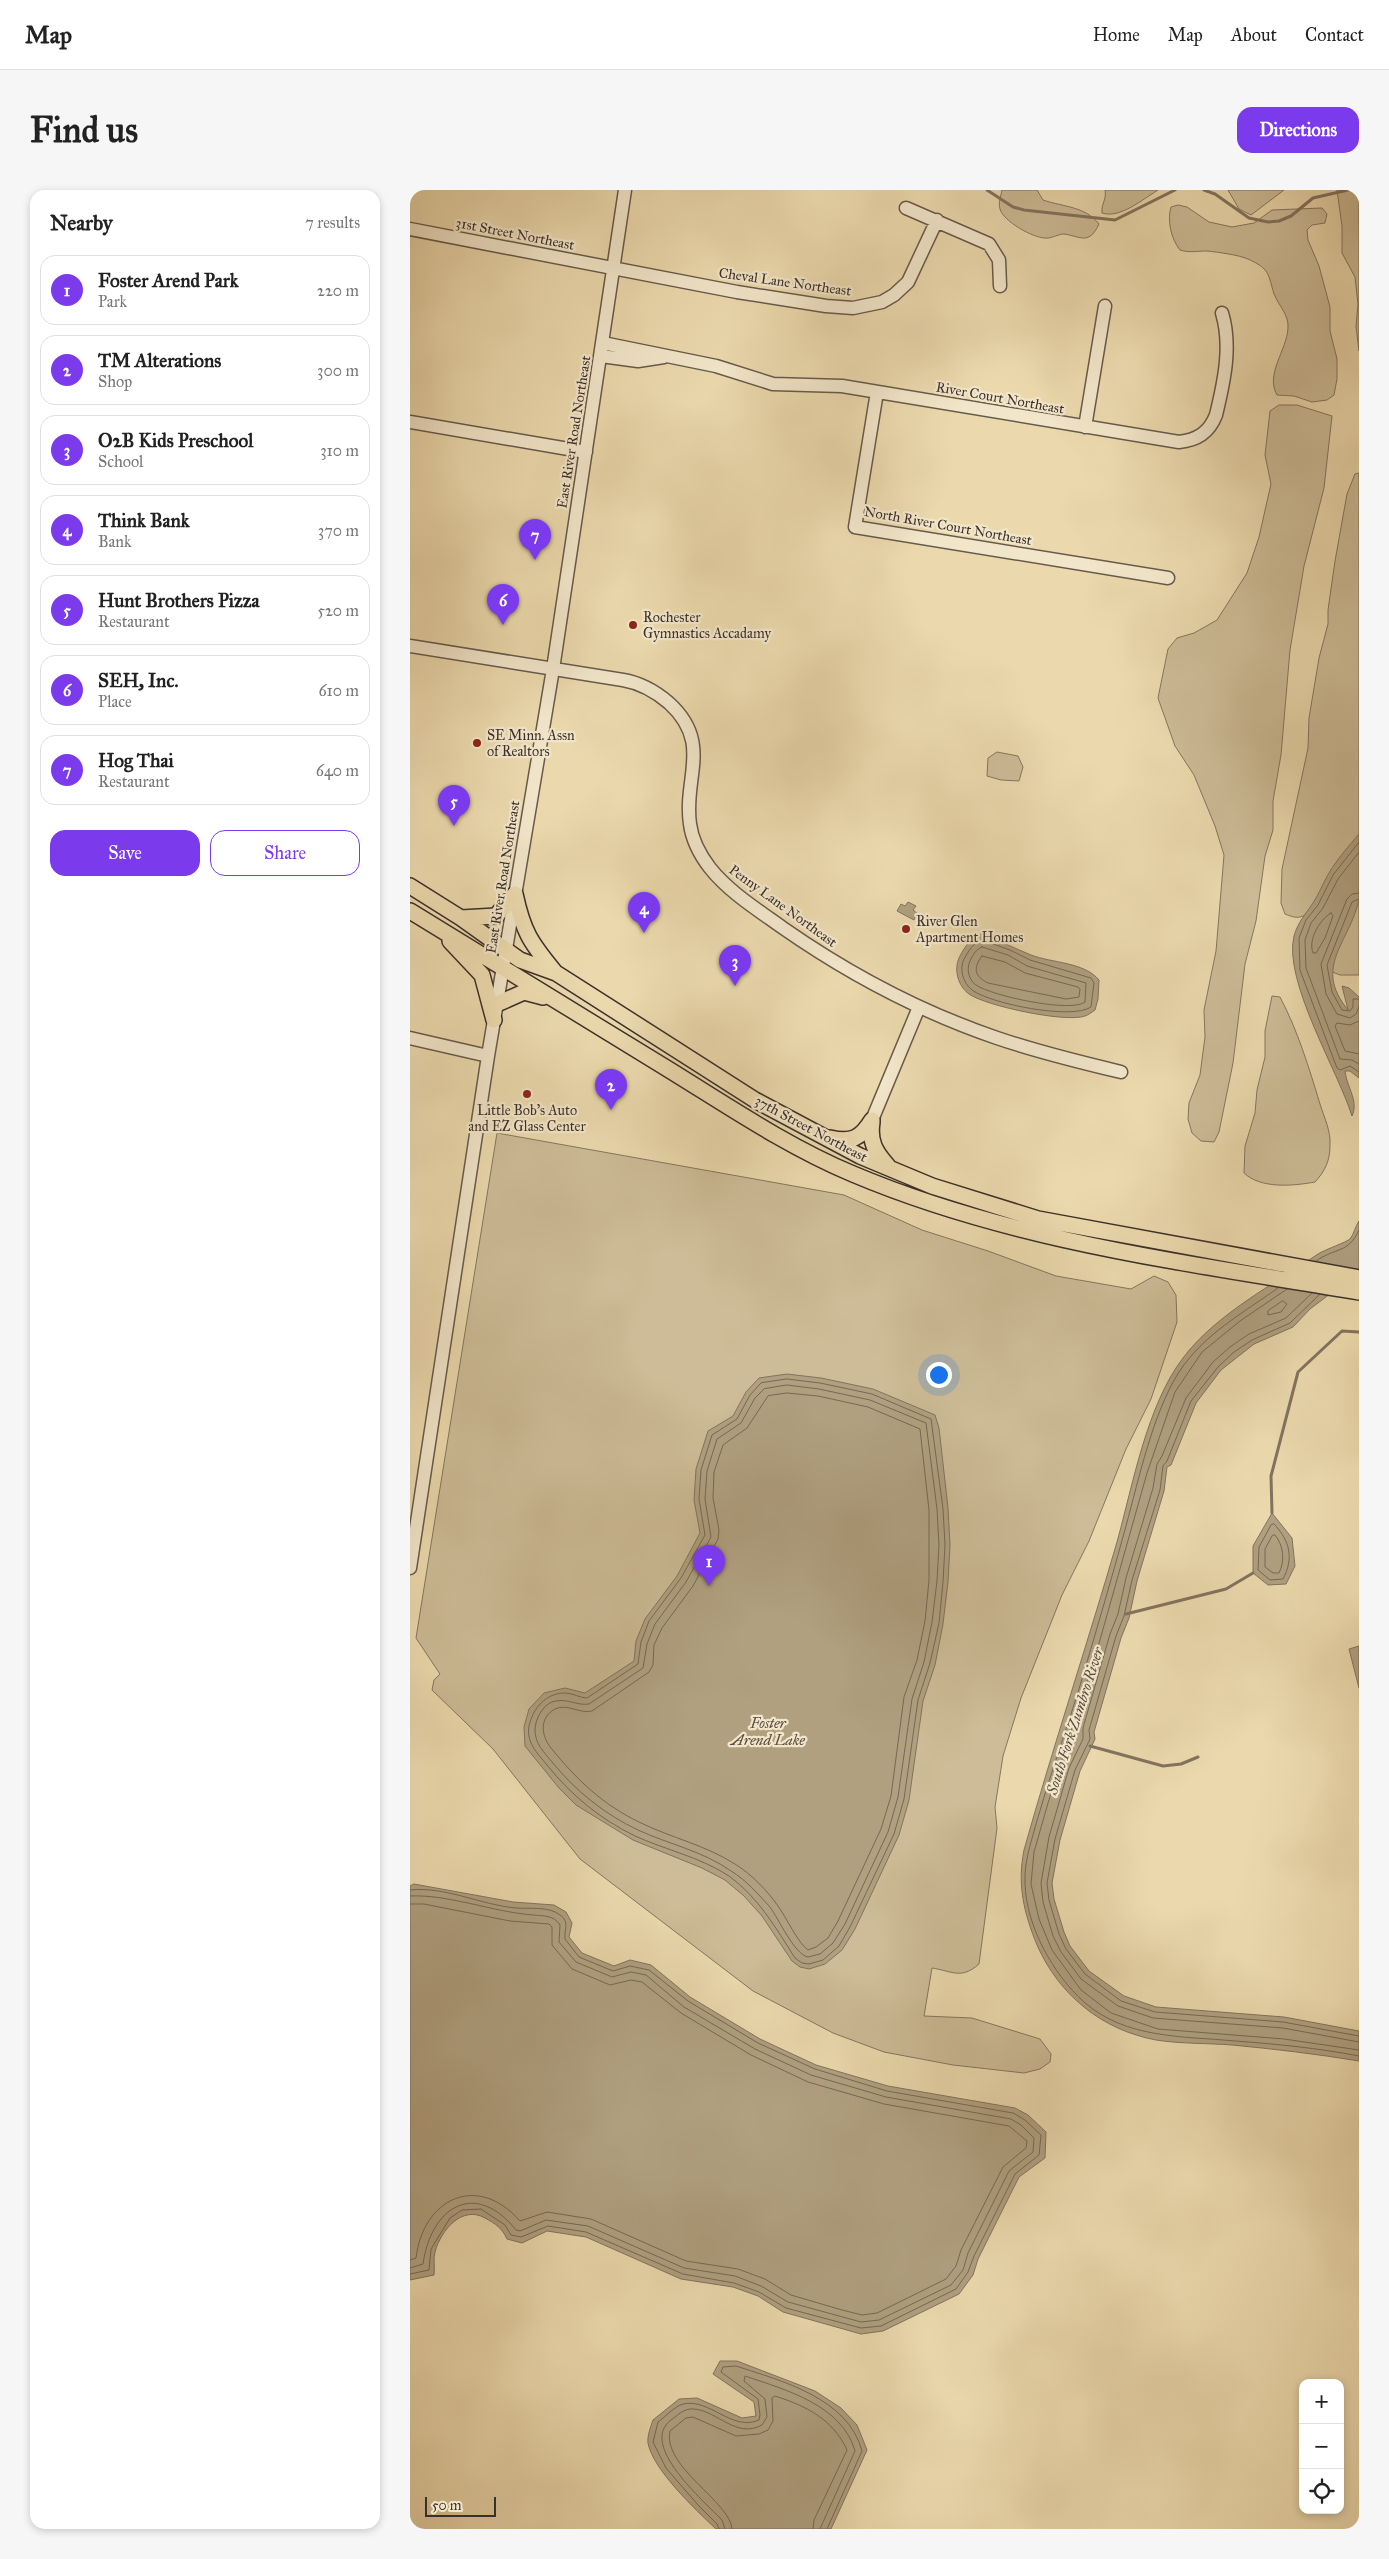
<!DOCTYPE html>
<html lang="en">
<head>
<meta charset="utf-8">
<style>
  :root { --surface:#fff; --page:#f6f6f6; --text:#222; --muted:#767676; --line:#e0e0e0; --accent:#7c3aed }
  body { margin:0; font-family:"IM FELL Great Primer",serif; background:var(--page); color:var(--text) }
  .controls { position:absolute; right:15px; bottom:15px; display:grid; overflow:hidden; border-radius:10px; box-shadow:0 2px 8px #0003 }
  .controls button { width:45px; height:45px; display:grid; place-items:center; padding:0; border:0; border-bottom:1px solid var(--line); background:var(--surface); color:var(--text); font:25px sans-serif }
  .scale { position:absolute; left:15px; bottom:12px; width:71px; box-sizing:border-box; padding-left:5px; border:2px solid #3c302a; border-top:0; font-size:14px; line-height:18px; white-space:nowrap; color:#3c302a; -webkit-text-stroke:4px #f2e6ca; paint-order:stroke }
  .you { position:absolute; left:528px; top:1184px; width:18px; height:18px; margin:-12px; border:4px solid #fff; border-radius:50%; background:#1a73e8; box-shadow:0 0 0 8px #1a73e833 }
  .badge { display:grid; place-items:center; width:32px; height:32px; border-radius:50%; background:var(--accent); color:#fff; font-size:16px; font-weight:700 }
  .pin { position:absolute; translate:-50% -41px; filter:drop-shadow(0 1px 2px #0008) }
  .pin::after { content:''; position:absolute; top:26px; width:18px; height:15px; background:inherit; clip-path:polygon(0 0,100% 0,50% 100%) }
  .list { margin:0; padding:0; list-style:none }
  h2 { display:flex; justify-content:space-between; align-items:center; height:65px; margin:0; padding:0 20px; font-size:21px }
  h2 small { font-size:16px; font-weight:400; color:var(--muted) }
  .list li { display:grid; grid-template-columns:32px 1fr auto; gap:15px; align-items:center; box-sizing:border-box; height:70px; margin:0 10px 10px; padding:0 10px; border:1px solid var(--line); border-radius:15px }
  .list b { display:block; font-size:19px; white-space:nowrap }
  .list p { margin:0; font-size:16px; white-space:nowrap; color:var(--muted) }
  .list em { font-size:16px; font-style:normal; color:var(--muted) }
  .actions { display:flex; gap:10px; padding:15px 20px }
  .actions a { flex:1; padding:11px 0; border:1px solid var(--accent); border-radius:15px; text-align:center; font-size:18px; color:var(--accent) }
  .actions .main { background:var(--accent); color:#fff }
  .icon { flex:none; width:28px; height:28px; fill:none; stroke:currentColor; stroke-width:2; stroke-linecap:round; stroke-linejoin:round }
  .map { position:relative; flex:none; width:949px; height:2339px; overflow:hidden; border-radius:15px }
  header { display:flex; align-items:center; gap:30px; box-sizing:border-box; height:70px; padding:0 25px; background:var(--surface); border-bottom:1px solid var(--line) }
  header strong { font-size:24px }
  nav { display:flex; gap:28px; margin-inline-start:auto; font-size:18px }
  .intro { display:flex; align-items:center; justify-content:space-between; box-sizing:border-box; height:120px; padding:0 30px }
  h1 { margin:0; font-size:35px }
  .button { padding:12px 22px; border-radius:15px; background:var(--accent); color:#fff; font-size:18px; font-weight:700 }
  main { display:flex; gap:30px; padding:0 30px }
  aside { flex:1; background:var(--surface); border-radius:15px; box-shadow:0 2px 8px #0003 }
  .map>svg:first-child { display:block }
  .green { fill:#cdbc97; stroke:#847660 }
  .water { fill:#b0a080; stroke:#82735e }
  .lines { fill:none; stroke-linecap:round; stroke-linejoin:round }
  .shore { stroke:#766855; stroke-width:1 }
  .stream { stroke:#82735e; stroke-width:3 }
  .minor-casing { stroke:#685a4b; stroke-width:15 }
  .major-casing { stroke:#3c302a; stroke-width:18 }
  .minor { stroke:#f2e6ca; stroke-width:12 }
  .major { stroke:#ebd9ad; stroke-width:15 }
  .poi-dot { fill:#8f2418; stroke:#f2e6ca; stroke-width:2 }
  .labels { text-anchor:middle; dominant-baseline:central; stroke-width:4.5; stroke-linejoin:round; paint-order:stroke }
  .street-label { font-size:14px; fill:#3c302a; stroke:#f2e6ca }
  .poi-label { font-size:14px; fill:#3c302a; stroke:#f2e6ca; text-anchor:start }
  .water-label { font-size:15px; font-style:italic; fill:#594c40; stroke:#f2e6ca }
</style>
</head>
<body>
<header>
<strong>Map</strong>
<nav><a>Home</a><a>Map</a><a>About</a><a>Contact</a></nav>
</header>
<div class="intro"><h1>Find us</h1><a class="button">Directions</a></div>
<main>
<aside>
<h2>Nearby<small>7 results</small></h2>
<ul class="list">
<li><span class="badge">1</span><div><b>Foster Arend Park</b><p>Park</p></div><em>220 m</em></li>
<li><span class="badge">2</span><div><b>TM Alterations</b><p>Shop</p></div><em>300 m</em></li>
<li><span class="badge">3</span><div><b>O2B Kids Preschool</b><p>School</p></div><em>310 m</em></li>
<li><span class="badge">4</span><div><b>Think Bank</b><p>Bank</p></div><em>370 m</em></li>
<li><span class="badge">5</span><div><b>Hunt Brothers Pizza</b><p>Restaurant</p></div><em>520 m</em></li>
<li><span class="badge">6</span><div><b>SEH, Inc.</b><p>Place</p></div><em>610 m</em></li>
<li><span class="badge">7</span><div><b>Hog Thai</b><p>Restaurant</p></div><em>640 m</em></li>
</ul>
<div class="actions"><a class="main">Save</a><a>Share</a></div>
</aside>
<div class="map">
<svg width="949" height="2339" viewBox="0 0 949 2339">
  <rect width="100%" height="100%" fill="#ebd9ad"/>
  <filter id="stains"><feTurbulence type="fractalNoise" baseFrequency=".004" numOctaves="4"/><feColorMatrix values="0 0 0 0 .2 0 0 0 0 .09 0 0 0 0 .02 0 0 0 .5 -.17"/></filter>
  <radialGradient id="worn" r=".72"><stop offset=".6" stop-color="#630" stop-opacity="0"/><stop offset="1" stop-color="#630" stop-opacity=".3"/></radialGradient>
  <path class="green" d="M592,0H627L633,10C653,17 675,16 689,34C679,55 672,47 654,44C648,44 641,49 635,48C623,48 593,31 590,19C588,13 591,6 592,0Z
    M695,0H748C733,9 710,29 692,23C691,14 697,9 695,0Z
    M818,0H874L841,25L829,19Z
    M927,0H949V161L946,136L948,114L945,87L932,63V36Z
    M768,15L777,17L799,32L822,37L844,33L862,20L912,18L917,24L915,33L902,35L897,40L898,50L909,76L920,117V141L927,169V189L924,205L917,210L902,212L884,206L867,205C855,184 877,160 878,138C879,125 869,116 864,104C858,84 860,79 838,69C829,65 807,62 797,61C787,61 779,63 770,60C761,49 757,30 761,17Z
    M869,215H887L922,226L914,298L894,376L880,460L871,565L863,611V640L855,666L846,731L835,774L823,873L809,942L804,952L791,951L782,943L778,929L779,913L790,885L795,847L794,820L806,761L814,665L805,636L784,585L765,556L748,508L758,459L767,448L784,443L807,430L837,383L849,347L861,294L855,265L860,221Z
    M949,283V671C936,685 907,723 890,727C885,728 880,726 875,724L871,713L872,679L898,558L899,528L909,468L918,434V420L925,371L937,304L945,284Z
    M587,562L608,566L613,577L609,591L591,590L577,586L578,568Z
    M949,698V785H930L917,780Z
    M862,806L870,807C888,841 899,878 910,914C914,927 921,941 920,955C920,971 915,981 905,992C883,996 851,999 834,983L835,956L845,923L847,900L855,867V841Z
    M87,943L434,1005L512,1040L578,1061L646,1086L721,1099L744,1086L758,1092L766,1105L767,1132L741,1209L716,1259L679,1351L652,1405L611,1508L593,1566L585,1617L587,1638L569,1774C551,1790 542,1781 522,1778L514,1826L562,1828L630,1849L641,1864L640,1872L630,1879L614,1883L543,1875L474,1862L423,1843L343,1801L170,1669L83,1559L22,1500L24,1490L30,1484L6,1448Z"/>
  <path class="water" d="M949,644C949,663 949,691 949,709C940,753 902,776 938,820L932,796L939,798L949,807V888L940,881H935C937,898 949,911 942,926C928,881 873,791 884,746C888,732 895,725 903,713C909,704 913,693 919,683C927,669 939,656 949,644Z
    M498,712L506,716L503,720L507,723L504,730L487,721L491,714L495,716Z
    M570,744C588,750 604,758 621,765C642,773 674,772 689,790L688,809L685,820C682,822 678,825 675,826C656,833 576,816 559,804C548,796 543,779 550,766C555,756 560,750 570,744Z
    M949,1031V1082L900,1119L883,1137L844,1154L811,1180L786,1213L761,1275L757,1277L754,1301L727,1391L719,1428L711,1448L684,1542L685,1549L670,1581L650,1650L642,1693L644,1709L654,1742L660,1756L679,1781L714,1806L746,1817L874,1827L949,1841V1871C907,1864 864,1859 822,1855C797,1853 771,1854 746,1850C692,1840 649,1805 627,1755C614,1723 607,1695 614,1660C643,1557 677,1455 707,1352C723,1294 737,1215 773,1168C805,1125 864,1094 908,1064C914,1060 937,1052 940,1049C944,1044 945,1037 949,1031Z
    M377,1184L411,1188L463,1199L525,1225L529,1238L538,1318L540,1355L538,1392L533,1434L525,1475L513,1511L499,1610L489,1645L445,1739L432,1760L415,1774L399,1779L390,1777L382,1771L352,1726L334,1706L315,1690L292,1678L223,1650L166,1615L149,1598L115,1556L114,1537L119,1519L134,1503L155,1498L175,1503L224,1471L226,1451L235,1429L267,1386L290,1343L284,1310L286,1279L298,1241L323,1226L336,1202L349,1188Z
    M862,1323L882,1348L885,1376L876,1394L858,1395L843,1383V1356Z
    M949,1456V1498L939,1459Z
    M4,1694L103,1712L144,1715L156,1722L162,1733L159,1747L172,1763L204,1776L220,1770L241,1775L280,1807L350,1849L406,1875L478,1896L605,1918L618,1925L636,1942L635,1968L609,1987L568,2069L563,2085L549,2104L473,2141L451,2144L373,2122L348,2106L323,2097L271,2089L176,2047L137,2041L112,2053L97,2049C92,2038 86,2034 75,2028C52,2015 31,2040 25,2062C23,2069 25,2078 24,2085L0,2090V1696Z
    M310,2171H327L405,2201L431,2218L447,2235L457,2260L421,2339H306C286,2320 243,2280 238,2253C237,2246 241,2236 243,2230L269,2209L287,2208L332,2228L346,2226L344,2212L303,2184Z"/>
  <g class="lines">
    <path class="shore" d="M949,652L923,685L908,715L896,730L889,748L890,780L927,878L930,880L940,876L949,882
      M949,662L928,689L913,718L901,733L895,750L896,778L930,869L942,870L949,874
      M949,703L942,704L937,709L911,774L916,804L927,824L940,828L946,824L949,817
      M949,709L942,712L917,775L922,802L932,820L940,821L943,817V809H949
      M921,723L923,726L915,748L906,763H903C898,750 909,730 921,723Z
      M572,750L600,760L620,770L681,788L684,793L681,817C662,830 581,814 562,800C553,793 549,779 554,769C559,761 562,753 572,750Z
      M572,757L598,765L617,776L676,793L675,812C661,823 582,806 566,795C559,790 556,780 560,771C563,765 566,759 572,757Z
      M572,766L595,772L615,783L668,797L670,799L669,807L656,809L578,793C564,786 563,778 572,766Z
      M949,831L940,835L927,833L925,836L935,861L949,864
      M906,1071C926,1057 938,1064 949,1040
      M868,1098C833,1123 794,1144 769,1182C743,1223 729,1288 716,1336C701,1391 685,1445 669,1499C655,1544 639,1588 626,1634C621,1653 614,1672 615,1693C616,1736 643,1784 674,1812C716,1849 773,1846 825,1851C866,1854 908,1858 949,1866
      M877,1099L830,1131L792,1162L765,1202L737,1283L688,1457L638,1613L624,1662L621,1694L629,1729L642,1760L671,1800L701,1823L748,1839L874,1849L949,1860
      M902,1103L876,1128L839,1144L820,1157L803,1172L776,1208L752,1266L747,1274L743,1298L716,1388L708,1424L700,1444L673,1538V1549L659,1578L639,1647L631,1693L633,1712L643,1746L651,1762L671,1789L708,1816L743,1828L873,1838L949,1852
      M910,1104L880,1133L842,1150L824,1162L808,1177L781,1211L757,1271L753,1276L750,1300L722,1390L714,1426L706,1446L679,1540L680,1549L665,1580L645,1649L637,1693L639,1710L649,1744L656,1759L675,1784L711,1811L745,1822L873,1832L949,1846
      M873,1111L877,1114L871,1122L858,1125V1121Z
      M377,1189L410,1193L462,1204L521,1229L533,1319L535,1355L533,1392L529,1433L520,1473L508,1510L494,1609L484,1644L440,1737L429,1756L413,1770L399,1774L392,1773L385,1768C366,1738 348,1707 319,1686C290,1667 256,1660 225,1646C190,1629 161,1605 137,1575C127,1563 116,1552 119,1536C123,1518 136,1503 155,1503C163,1503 170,1508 177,1508L228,1474L231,1452L239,1431L271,1388L295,1345L289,1309L291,1280L302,1245L327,1229L340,1205L351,1193Z
      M377,1195L409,1199L460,1210L516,1233L527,1319L529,1355L527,1391L522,1432L514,1472L502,1509L488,1607L478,1642L435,1734L423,1753L410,1764L398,1767C385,1765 368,1728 360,1717C348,1704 336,1690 321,1681C293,1661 258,1654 228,1640C194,1624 166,1601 142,1572C134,1562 125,1554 125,1540C125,1530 132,1516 142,1512C156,1507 166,1516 179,1514L233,1478L237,1454L245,1434L276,1392L301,1347L295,1309L297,1281L307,1249L331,1233L345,1208L354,1199Z
      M377,1203L408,1206L458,1217L510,1239L519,1320V1390L515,1431L507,1470L494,1507L481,1606L471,1639L428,1731L418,1748L406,1757L398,1760C388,1753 376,1727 368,1716C357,1700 341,1684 325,1674C295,1655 262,1648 231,1633C193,1615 167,1590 141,1558C132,1547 128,1528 145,1519C157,1513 169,1524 182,1521L239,1482L243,1475L244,1455L252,1438L283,1396L308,1349L309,1340L303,1308L304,1282L313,1255L337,1238L358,1206Z
      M864,1334C880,1351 884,1368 873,1389L860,1390L848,1380L849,1357L861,1335Z
      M865,1345C874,1356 875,1371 869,1383H863L855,1377V1359L862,1346Z
      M0,1700C35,1696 71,1715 106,1718C119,1719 139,1716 150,1725C160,1732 154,1739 155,1749L169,1767L203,1781L220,1776L239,1780L278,1811L348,1853L405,1879L477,1901L603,1923L615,1930L631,1945L629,1965L605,1984L564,2066L558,2082L546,2099L471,2136L451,2138L376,2118L349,2102L324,2093L273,2084L176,2042L138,2036L111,2047L101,2045L95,2035L71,2019L52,2020L40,2028L21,2059L19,2080L0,2084
      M0,1706C38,1704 83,1722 123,1725C133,1726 144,1725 150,1735L149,1752L166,1772L202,1787L221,1782L236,1785L274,1817L345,1859L401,1885L476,1907L601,1929L611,1935L624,1948L623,1962L599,1981L558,2063L553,2080L541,2095L469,2130L451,2132L378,2112L351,2096L325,2086L274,2078L178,2036L136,2030L110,2041L106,2040C65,1989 21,2017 13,2074L0,2078
      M0,1714H14L100,1731L139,1734L142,1737V1755L162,1779L200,1795L221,1790L232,1792L271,1823L341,1865L398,1892L474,1914L599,1936L617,1951L616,1958L593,1977L551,2060L546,2076L536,2089L467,2123L452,2125L432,2120L381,2105L355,2089L328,2079L276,2071L181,2029L137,2022L110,2031C67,1982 13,2009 6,2068L0,2070
      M309,2339L307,2334L289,2316L256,2278L243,2252L248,2232C255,2227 265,2216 273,2214C300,2208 322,2242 349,2230L350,2225L348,2209L311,2182L313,2177L326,2176C372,2191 438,2208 452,2261L417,2339
      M315,2339L312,2330C294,2311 228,2255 261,2230C268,2225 274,2218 284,2219C308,2221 326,2249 352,2235L357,2227L355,2209L334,2191L335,2186C376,2200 432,2215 445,2261L410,2339
      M322,2339C321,2312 252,2277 260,2241L276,2228L283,2227L326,2246L349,2244L358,2240L363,2231L362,2208L365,2206C396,2216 423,2229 437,2260L404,2330L403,2339"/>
    <path class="stream" d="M577,0L603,17L614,20L705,30L765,0
      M794,0L805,4L839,28L858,32L869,31L881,26L903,8L938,0
      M862,1323L861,1286L888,1182L932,1141L949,1142
      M716,1424L816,1399L843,1383
      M680,1556L753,1576L771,1574L788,1567"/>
    <g class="minor-casing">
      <path id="minor" d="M496,18L579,54L589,70L590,96
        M0,39L327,102L416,116L443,118L472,112L484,105L498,92L527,30
        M193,153L306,176L363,194L432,196L769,252C787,250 799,243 806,225C814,192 822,156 812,123
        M191,166L228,171L254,167
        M467,202L445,337L758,388
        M0,232L176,262
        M675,237L695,116
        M0,456L213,490C231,493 245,501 259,513C303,553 273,588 280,634C282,650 290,665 300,678C319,702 348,720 373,738C439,784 511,822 587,848C628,862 669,872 711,882
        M0,848L78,866
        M462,930L509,817
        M0,1378L78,866L143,479L215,0"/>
    </g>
    <g class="major-casing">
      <path id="major" d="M0,696L51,728L110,770L146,783L345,910L450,966L522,996L628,1029L949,1088
        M105,704C113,741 120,752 144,781
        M0,721C84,773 169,824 253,876C315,914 376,956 443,984C604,1052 778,1073 949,1102
        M51,728L86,726L105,704
        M40,751L72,785L84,830
        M87,814L114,802L133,807
        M462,932C459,951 465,962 478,976
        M420,948C442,953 451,948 462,930"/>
    </g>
    <use href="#minor" class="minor"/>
    <use href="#major" class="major"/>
  </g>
  <g class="poi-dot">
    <circle cx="223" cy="435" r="5"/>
    <circle cx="67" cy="553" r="5"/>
    <circle cx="496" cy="739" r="5"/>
    <circle cx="117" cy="904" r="5"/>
  </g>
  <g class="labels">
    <g class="street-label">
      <text transform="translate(105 44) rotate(11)">31st Street Northeast</text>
      <text transform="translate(375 92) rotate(8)">Cheval Lane Northeast</text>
      <text transform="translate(590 208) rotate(10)">River Court Northeast</text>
      <text transform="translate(164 242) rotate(-81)">East River Road Northeast</text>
      <text transform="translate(538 336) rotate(10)">North River Court Northeast</text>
      <text transform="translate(93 687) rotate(-81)">East River Road Northeast</text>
      <text transform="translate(373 716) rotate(36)">Penny Lane Northeast</text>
      <text transform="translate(401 939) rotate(28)">37th Street Northeast</text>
    </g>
    <g class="poi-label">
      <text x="233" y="427">Rochester<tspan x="233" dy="16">Gymnastics Accadamy</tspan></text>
      <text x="77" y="545">SE Minn. Assn<tspan x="77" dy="16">of Realtors</tspan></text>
      <text x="506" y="731">River Glen<tspan x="506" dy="16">Apartment Homes</tspan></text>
      <text x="117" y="920" text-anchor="middle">Little Bob's Auto<tspan x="117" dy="16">and EZ Glass Center</tspan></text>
    </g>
    <g class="water-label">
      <text transform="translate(665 1531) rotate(-72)">South Fork Zumbro River</text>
      <text x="358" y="1533">Foster<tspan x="358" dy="17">Arend Lake</tspan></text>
    </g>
  </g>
  <rect width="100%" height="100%" filter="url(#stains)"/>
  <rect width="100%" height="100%" fill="url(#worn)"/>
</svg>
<div class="controls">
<button>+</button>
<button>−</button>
<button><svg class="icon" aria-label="locate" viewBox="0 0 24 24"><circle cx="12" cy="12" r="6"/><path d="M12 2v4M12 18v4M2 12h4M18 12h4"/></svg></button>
</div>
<div class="scale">50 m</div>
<div class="you"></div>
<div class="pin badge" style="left:299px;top:1396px">1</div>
<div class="pin badge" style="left:201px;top:920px">2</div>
<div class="pin badge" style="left:325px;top:796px">3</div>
<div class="pin badge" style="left:234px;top:743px">4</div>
<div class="pin badge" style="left:44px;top:636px">5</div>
<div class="pin badge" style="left:93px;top:435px">6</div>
<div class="pin badge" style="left:125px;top:370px">7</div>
</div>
</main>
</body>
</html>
